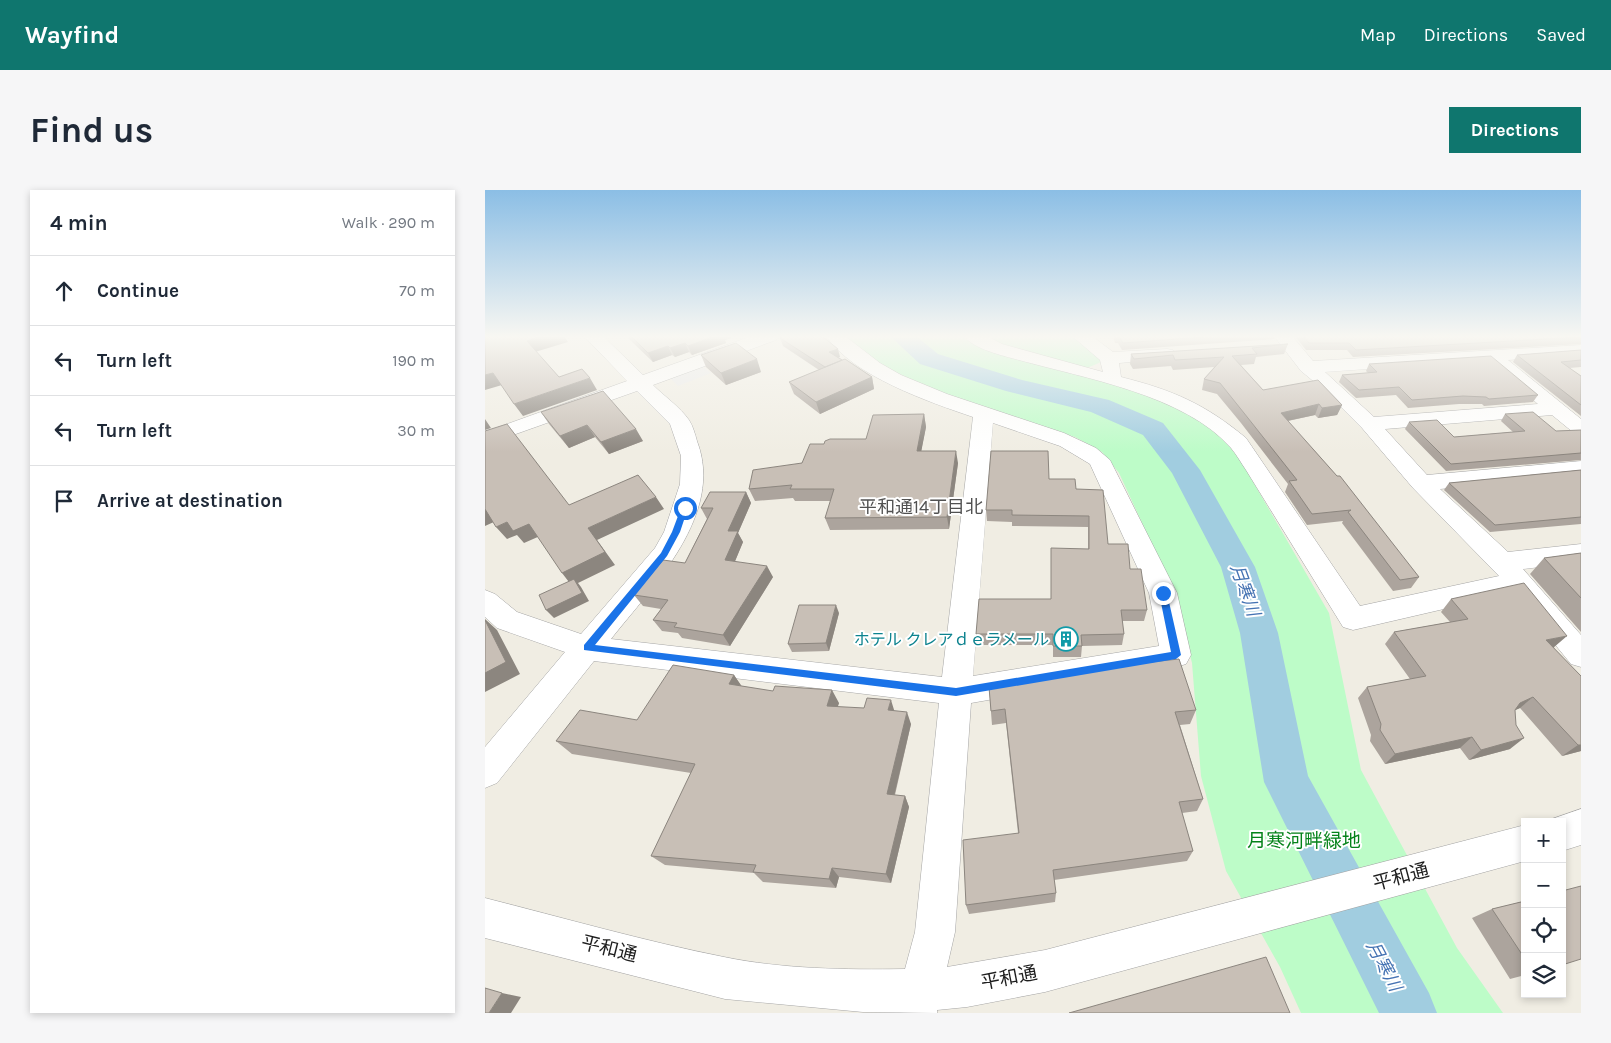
<!DOCTYPE html>
<html lang="en">
<head>
<meta charset="utf-8">
<style>
  :root { --surface:#fff; --page:#f6f6f7; --text:#1f2937; --muted:#747a83; --line:#e0e1e3; --accent:#0f766e }
  body { margin:0; font-family:Karla,"Noto Sans JP",sans-serif; background:var(--page); color:var(--text) }
  .controls { position:absolute; right:15px; bottom:15px; display:grid; overflow:hidden; border-radius:0px; box-shadow:0 2px 8px #0003 }
  .controls button { width:45px; height:45px; display:grid; place-items:center; padding:0; border:0; border-bottom:1px solid var(--line); background:var(--surface); color:var(--text); font:25px sans-serif }
  .stop { position:absolute; width:15px; height:15px; margin:-11px; border:4px solid #1a73e8; border-radius:50%; background:#fff }
  .stop.end { background:#1a73e8; border-color:#fff; box-shadow:0 1px 5px #0008 }
  .list { margin:0; padding:0; list-style:none }
  h2 { display:flex; justify-content:space-between; align-items:center; height:65px; margin:0; padding:0 20px; font-size:21px }
  h2 small { font-size:16px; font-weight:400; color:var(--muted) }
  .list li { display:grid; grid-template-columns:32px 1fr auto; gap:15px; align-items:center; box-sizing:border-box; height:70px; padding:0 20px; border-top:1px solid var(--line) }
  .list b { display:block; font-size:19px; white-space:nowrap }
  .list em { font-size:16px; font-style:normal; color:var(--muted) }
  .icon { flex:none; width:28px; height:28px; fill:none; stroke:currentColor; stroke-width:2; stroke-linecap:round; stroke-linejoin:round }
  .map { position:relative; flex:none; width:1096px; height:823px; overflow:hidden; border-radius:0px }
  header { display:flex; align-items:center; gap:30px; box-sizing:border-box; height:70px; padding:0 25px; background:var(--accent); color:#fff }
  header strong { font-size:24px }
  nav { display:flex; gap:28px; margin-inline-start:auto; font-size:18px }
  .intro { display:flex; align-items:center; justify-content:space-between; box-sizing:border-box; height:120px; padding:0 30px }
  h1 { margin:0; font-size:35px }
  .button { padding:12px 22px; border-radius:0px; background:var(--accent); color:#fff; font-size:18px; font-weight:700 }
  main { display:flex; gap:30px; padding:0 30px }
  aside { flex:1; background:var(--surface); border-radius:0px; box-shadow:0 2px 8px #0003 }
  .map>svg:first-child { display:block }
  .park { fill:#bdfcc8 }
  .parking { fill:#eaeaea }
  .lines { fill:none; stroke-linecap:round; stroke-linejoin:round }
  .river { fill:#a1cde0; fill-rule:evenodd }
  .minor-casing { stroke:#a5a5a5; stroke-width:1 }
  .minor { fill:#fff; fill-rule:evenodd }
  .wall { fill:#aca49d }
  .shaded-wall { fill:#8c867f }
  .building { fill:#c8bfb6; stroke:#8c867f }
  .route { fill:#1a73e8 }
  .labels { text-anchor:middle; dominant-baseline:central; stroke-width:4; stroke-linejoin:round; paint-order:stroke }
  .culture-label { font-size:16px; fill:#0d838f; stroke:#fff; text-anchor:end }
  .neighbourhood-label { font-size:18px; fill:#515151; stroke:#fff }
  .water-label { font-size:18px; font-style:italic; fill:#4573b3; stroke:#fff }
  .near-park-label { font-size:19px; fill:#05831a; stroke:#fff }
  .near-street-label { font-size:19px; fill:#1e1e1e; stroke:#fff }
</style>
</head>
<body>
<header>
<strong>Wayfind</strong>
<nav><a>Map</a><a>Directions</a><a>Saved</a></nav>
</header>
<div class="intro"><h1>Find us</h1><a class="button">Directions</a></div>
<main>
<aside>
<h2>4 min<small>Walk · 290 m</small></h2>
<ul class="list">
<li><svg class="icon" aria-label="ahead" viewBox="0 0 24 24"><path d="M12 20V5M6 11l6-6 6 6"/></svg><div><b>Continue</b></div><em>70 m</em></li>
<li><svg class="icon" aria-label="left" viewBox="0 0 24 24"><path d="M17 20v-9H6M10 6l-5 5 5 5"/></svg><div><b>Turn left</b></div><em>190 m</em></li>
<li><svg class="icon" aria-label="left" viewBox="0 0 24 24"><path d="M17 20v-9H6M10 6l-5 5 5 5"/></svg><div><b>Turn left</b></div><em>30 m</em></li>
<li><svg class="icon" aria-label="arrive" viewBox="0 0 24 24"><path d="M6 21V4h12l-3 4 3 4H6"/></svg><div><b>Arrive at destination</b></div></li>
</ul>
</aside>
<div class="map">
<svg width="1096" height="823" viewBox="0 0 1096 823">
  <rect width="100%" height="100%" fill="#f0ede3"/>
  <path class="park" d="M480,146L681,211L723,235L740,251L756,271L844,423L876,580L972,758L1018,823H816L795,777L741,681L716,586L707,473L688,400L634,283L617,262L590,247L458,205L398,176L357,147Z
    M499,146H594L621,170L602,178L520,155Z"/>
  <path class="parking" d="M217,176L226,183L193,196L184,187Z"/>
  <g class="lines">
    <path class="river" d="M405,146H431L453,164L537,190L624,210L678,233L715,280L770,377L793,443L823,586L944,803L952,823H894L779,592L755,443L736,377L687,283L658,245L606,222L521,201L435,174Z"/>
    <g class="minor-casing">
      <path id="minor" d="M99,146H118L158,185L267,146H293L291,150L168,195C179,206 195,217 204,230C208,236 210,244 212,251C240,324 168,396 126,449L457,487L488,227C444,212 368,186 341,146H360L395,173L416,185L462,204L579,243L611,258L625,270L692,403L706,465L701,474L691,477L486,513L470,742L462,777L560,760L1040,635V671L560,802L482,817L452,820V823L378,822L240,809L0,748V708C79,728 159,751 239,767C297,779 361,780 420,779L430,742L454,513L109,471L12,593L0,598V557L80,462L12,438L0,427V400L10,404L32,422L96,444L170,358L179,342L195,294L196,266L185,234L152,201L0,255V242L142,191ZM508,233L575,256L605,274L664,403L674,456L488,486Z
        M479,146H502L517,154L618,182L615,170L587,146H607L628,162L682,159L688,160L691,164L688,168L682,169L634,173L636,187C688,200 720,214 761,248L875,416L1014,386L928,298L877,238L838,199L816,181L789,146H807L828,171L1096,155V165L1023,170L1096,229V245L1089,243L1067,225L900,239L942,285L1096,271V285L955,299L1023,362L1096,354V372L1038,379L1096,445V477L1086,474L1028,403L868,440L858,437L761,280C756,273 752,265 746,258C700,205 599,188 534,170C519,166 488,159 479,146ZM1002,171L1053,214L889,227L840,182Z
        M1096,619V655L1077,661V632L1064,630Z"/>
    </g>
    <use href="#minor" class="minor"/>
  </g>
  <path class="wall" d="M141,146H245L246,148L240,150L241,153L207,165L204,162L190,167L187,165L168,172Z
    M628,146H790L789,149L637,160L633,153H630Z
    M810,146H1096V154L868,167L862,160H821Z
    M295,148L355,167H353L387,187L389,199L335,224L309,204L304,192L334,180L298,156Z
    M803,154L799,164L771,167L769,174L756,175L778,200L857,215L852,225L833,228L830,225L803,231L934,387L926,398L908,401L857,333L858,331L822,335L800,302L803,294L756,233L732,204L717,200L719,189L729,177L688,180L686,176L648,179L645,174L646,164Z
    M1096,160V177L1084,178L1096,186V226L1028,172L1032,165Z
    M216,165L276,182L241,195L221,177Z
    M884,174L1053,205L1048,212L999,216L997,214H974L923,218L911,205L871,208L854,192L857,185L883,183L881,181Z
    M56,222L158,251L124,264L110,247L84,258L64,234Z
    M439,224L441,237L436,261L473,273L464,339L345,340L340,328L346,311H310L308,308L270,311L264,299L317,273L339,254L381,249Z
    M1020,224L1071,241L1096,240V270L961,281L920,239L924,232L969,247L1028,242L1016,231Z
    M1096,280V334L1005,342L959,300L964,293Z
    M564,289L591,299L623,354L645,379L662,420L659,431H637L639,444L637,455L597,456L596,467H568V455H492L491,444L566,409L603,359V337L527,336V332L502,331L501,320Z
    M261,302L266,313L253,343L258,352L250,371L288,387L245,456L197,448L193,443L177,441L168,430L176,419L158,416L149,405L200,373L222,329L216,318Z
    M1096,363V442L1045,384L1059,368Z
    M966,409L1069,457L1096,561L1077,566L1035,518L1030,520L1025,559L984,570L975,558L900,574L885,551L886,545L873,508L882,497L925,489L900,454L909,442L965,432L956,422Z
    M354,423L344,461L307,462L303,454Z
    M249,485L256,496L354,513L352,517L410,521L426,534L410,605L420,606L424,617L406,693L354,687L351,698L278,692L269,683L180,675L166,666L206,583L87,564L71,551L152,530Z
    M504,497L711,520L705,534L695,535L718,609L712,621L697,623L708,661L702,671L569,690L571,703L570,712L484,724L481,715L533,643L521,533L507,535Z
    M1040,711V785L1025,789L987,728L1007,719Z"/>
  <path class="shaded-wall" d="M56,146H79L83,152L50,162L42,151Z
    M230,146H245L246,148L240,150L241,153L207,165L203,156Z
    M200,153L204,162L190,167L185,158Z
    M183,156L187,165L168,172L163,163Z
    M353,159L355,167L346,170L344,162Z
    M272,169L276,182L241,195L236,183Z
    M8,183L17,195L0,200V185Z
    M387,187L389,199L335,224L331,212Z
    M105,188L112,200L38,226L29,214Z
    M834,214L830,225L792,233L796,223Z
    M857,215L852,225L833,228L837,218Z
    M439,224L441,237L434,273L432,261Z
    M0,229L6,238L0,240Z
    M102,235L110,247L84,258L75,246Z
    M151,239L158,251L124,264L116,252Z
    M471,261L473,273L464,339L462,327Z
    M261,302L266,313L253,343L258,352L246,381L240,370L243,341Z
    M171,307L179,319L112,350L130,375L93,393L96,397L104,411L69,428L61,420L87,396L77,383L103,338Z
    M0,319L11,331L0,336Z
    M22,332L44,334L55,346L39,353L32,345L22,349L11,337Z
    M282,376L288,387L245,456L238,445Z
    M351,415L354,423L344,461L341,453Z
    M0,429L12,440L35,484L0,502Z
    M1082,446L1068,458L1061,450Z
    M249,485L258,498L244,494Z
    M347,500L354,513L349,529L342,516Z
    M1048,507L1035,518L1022,524L1035,513Z
    M406,510L410,523L403,520Z
    M422,522L426,534L407,615L402,604Z
    M987,547L975,558L900,574L910,564Z
    M1039,548L1025,559L984,570L996,560Z
    M1093,555H1096V561L1077,566Z
    M420,606L424,617L406,693L401,684Z
    M347,678L354,687L351,698L344,689Z
    M17,803L36,807L26,823H4Z"/>
  <path class="building" d="M0,146H56L42,151L74,187L97,179L105,188L29,214L8,183L0,185Z
    M146,146H230L203,156L200,153L185,158L183,156L163,163Z
    M299,146H337L353,159L344,162L357,170L340,177L295,148Z
    M631,146H733L638,153L634,147Z
    M818,146H1096V147L871,160L864,153H824Z
    M251,153L272,169L236,183L216,165Z
    M803,154L767,158L772,164L747,166L778,200L833,190L857,215L837,218L834,214L796,223L852,286H855L934,387L915,390L863,322L866,320L827,324L804,291L812,290L759,223L735,193L719,189L739,167L690,170L688,165L649,169L646,164Z
    M1096,160V170L1076,172L1096,186V215L1032,165Z
    M1006,166L1053,205L1004,209L1001,207L978,206L927,210L914,197L874,200L857,185L892,182L884,174Z
    M360,169L387,187L331,212L304,192Z
    M118,201L151,239L116,252L102,235L75,246L56,222Z
    M1048,222L1071,241L1096,240V263L966,274L924,232L952,230L969,247L1040,241L1020,224Z
    M439,224L432,261H471L462,327L340,328L349,299H305L307,295L264,299L268,280L317,273L325,254H339L340,251L345,249H381L388,225Z
    M22,234L84,315L153,285L171,307L103,338L120,362L77,383L44,334L28,341L22,332L11,337L0,319V241Z
    M506,261H563L564,289H590L591,299L618,300L623,354H643L645,379H656L662,420H636L639,444L596,445L597,456H568V444H491L494,409H566V358L604,359V326L527,325V320H501Z
    M1096,280V327L1010,335L964,293Z
    M225,302H261L243,341H253L240,370L282,376L238,445L189,437L192,433L168,430L183,410L149,405L178,370L200,373L228,318H216Z
    M1096,363V408L1059,368Z
    M89,389L97,403L61,420L54,405Z
    M1039,393L1082,446L1061,450L1096,486V555H1093L1048,507L1035,513L1030,520L1031,535L1039,548L996,560L987,547L910,564L895,540L896,534L882,497L941,486L909,442L983,429L966,409Z
    M314,415H351L341,453L303,454Z
    M0,430L21,472L0,483Z
    M694,469L711,520L690,522L718,609L694,612L708,661L568,680L571,703L481,715L478,650L534,643L520,519L506,521L504,497L619,477Z
    M188,475L249,485L244,494L288,501L290,496L347,500L342,516L379,518L382,508L406,510L403,520L422,522L402,604L420,606L401,684L347,678L344,689L268,682L271,675L166,666L210,574L71,551L95,520L152,530Z
    M1096,696V769L1077,775V701Z
    M1040,711V769L1007,719Z
    M781,767L805,823H584Z
    M0,798L17,803L4,823H0Z"/>
  <linearGradient id="sky" x2="0" y2="1"><stop stop-color="#8bbee5"/><stop offset="0.56" stop-color="#f8f7f2"/><stop offset="1" stop-color="#f8f7f2" stop-opacity="0"/></linearGradient>
  <rect width="1096" height="262" fill="url(#sky)"/>
  <path class="route" d="M200,315L203,318L195,342L182,366L110,455L471,498L686,462L674,403L678,400L682,403L696,465L691,469L471,506L99,460V455L176,363L187,342L196,318Z"/>
  <defs>
    <g id="building-ring" transform="scale(1.25)"><circle r="9.5" fill="#fff" stroke="#0f9aa8" stroke-width="1.5"/><path d="M-4-6H4V6H1V3H-1V6H-4ZM-2.5-4.3h1.7v1.8h-1.7ZM.8-4.3h1.7v1.8H.8ZM-2.5-1h1.7V.8h-1.7ZM.8-1h1.7V.8H.8Z" fill="#0f9aa8"/></g>
  </defs>
  <g fill-rule="evenodd">
    <use href="#building-ring" x="581" y="449"/>
  </g>
  <g class="labels">
    <g class="culture-label">
      <text x="564" y="449">ホテル クレアｄｅラメール</text>
    </g>
    <g class="neighbourhood-label">
      <text x="436" y="317">平和通14丁目北</text>
    </g>
    <g class="water-label">
      <text transform="translate(760 400) rotate(70)">月寒川</text>
      <text transform="translate(899 776) rotate(62)">月寒川</text>
    </g>
    <g class="near-park-label">
      <text x="819" y="651">月寒河畔緑地</text>
    </g>
    <g class="near-street-label">
      <text transform="translate(916 687) rotate(-15)">平和通</text>
      <text transform="translate(124 759) rotate(14)">平和通</text>
      <text transform="translate(524 788) rotate(-11)">平和通</text>
    </g>
  </g>
</svg>
<div class="controls">
<button>+</button>
<button>−</button>
<button><svg class="icon" aria-label="locate" viewBox="0 0 24 24"><circle cx="12" cy="12" r="6"/><path d="M12 2v4M12 18v4M2 12h4M18 12h4"/></svg></button>
<button><svg class="icon" aria-label="layers" viewBox="0 0 24 24"><path d="M12 4l9 5-9 5-9-5zM3 14l9 5 9-5"/></svg></button>
</div>
<div class="stop" style="left:200px;top:318px"></div>
<div class="stop end" style="left:678px;top:403px"></div>
</div>
</main>
</body>
</html>
